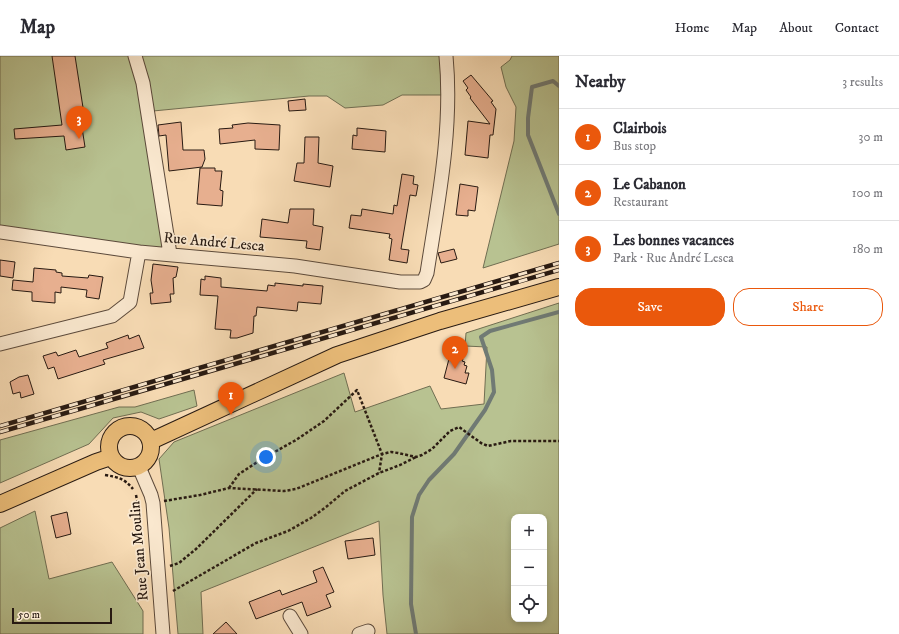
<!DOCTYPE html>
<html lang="en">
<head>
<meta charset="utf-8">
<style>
  :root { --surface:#fff; --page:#f2f2f3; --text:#2b2b33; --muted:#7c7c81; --line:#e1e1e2; --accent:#ea580c }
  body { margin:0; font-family:"IM FELL DW Pica",serif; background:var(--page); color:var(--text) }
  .controls { position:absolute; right:12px; bottom:12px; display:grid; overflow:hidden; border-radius:8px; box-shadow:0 2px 6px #0003 }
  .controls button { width:36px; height:36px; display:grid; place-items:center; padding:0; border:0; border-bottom:1px solid var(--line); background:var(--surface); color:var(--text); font:20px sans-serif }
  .scale { position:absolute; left:12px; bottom:10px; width:100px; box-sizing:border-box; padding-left:4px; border:2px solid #281a12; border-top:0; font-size:11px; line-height:14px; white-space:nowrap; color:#281a12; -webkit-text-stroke:3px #fae8cf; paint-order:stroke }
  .you { position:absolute; left:266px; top:401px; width:14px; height:14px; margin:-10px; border:3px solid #fff; border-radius:50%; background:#1a73e8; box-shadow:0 0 0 6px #1a73e833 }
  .badge { display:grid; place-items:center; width:26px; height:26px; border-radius:50%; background:var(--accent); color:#fff; font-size:13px; font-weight:700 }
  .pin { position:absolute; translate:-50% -33px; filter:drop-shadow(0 1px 2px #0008) }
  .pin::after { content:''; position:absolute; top:21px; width:14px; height:12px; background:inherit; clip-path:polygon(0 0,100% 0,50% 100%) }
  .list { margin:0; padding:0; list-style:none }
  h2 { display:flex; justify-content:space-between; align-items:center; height:52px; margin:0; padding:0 16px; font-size:17px }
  h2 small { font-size:13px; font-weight:400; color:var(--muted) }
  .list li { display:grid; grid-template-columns:26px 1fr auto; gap:12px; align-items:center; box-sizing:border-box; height:56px; padding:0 16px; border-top:1px solid var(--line) }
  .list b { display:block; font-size:15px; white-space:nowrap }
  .list p { margin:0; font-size:13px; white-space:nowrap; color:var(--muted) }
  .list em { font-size:13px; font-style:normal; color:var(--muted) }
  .actions { display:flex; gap:8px; padding:12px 16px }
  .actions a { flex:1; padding:9px 0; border:1px solid var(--accent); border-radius:16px; text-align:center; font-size:14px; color:var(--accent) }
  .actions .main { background:var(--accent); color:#fff }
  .icon { flex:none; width:22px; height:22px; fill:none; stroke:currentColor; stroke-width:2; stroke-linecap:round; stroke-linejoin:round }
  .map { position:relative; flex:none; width:559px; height:578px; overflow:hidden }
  header { display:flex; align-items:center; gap:24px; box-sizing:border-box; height:56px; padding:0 20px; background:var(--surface); border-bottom:1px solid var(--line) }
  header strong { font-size:19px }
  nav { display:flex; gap:22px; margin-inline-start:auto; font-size:14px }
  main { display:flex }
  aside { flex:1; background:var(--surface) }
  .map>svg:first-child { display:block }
  .green { fill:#b8c291; stroke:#706e52; fill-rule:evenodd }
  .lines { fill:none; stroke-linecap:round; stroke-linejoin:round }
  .stream { stroke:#707a74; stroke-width:4 }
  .building { fill:#e7af8f; stroke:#281a12 }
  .minor-casing { stroke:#5c4a3b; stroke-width:15 }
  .major-casing { stroke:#281a12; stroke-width:18 }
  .path { stroke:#281a12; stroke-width:2.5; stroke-dasharray:3 2; stroke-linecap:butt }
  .minor { stroke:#fae8cf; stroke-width:13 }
  .major { stroke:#ecbe7a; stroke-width:16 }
  .rail-casing { stroke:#281a12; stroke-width:4.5 }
  .rail { stroke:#fae8cf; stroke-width:3; stroke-dasharray:9; stroke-linecap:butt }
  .labels { text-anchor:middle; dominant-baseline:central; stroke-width:3.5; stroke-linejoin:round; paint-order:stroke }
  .street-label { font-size:15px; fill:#281a12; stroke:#fae8cf }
</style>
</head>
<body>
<header>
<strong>Map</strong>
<nav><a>Home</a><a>Map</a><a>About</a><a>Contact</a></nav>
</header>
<main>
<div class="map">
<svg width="559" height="578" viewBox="0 0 559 578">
  <rect width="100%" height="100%" fill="#f8dcb5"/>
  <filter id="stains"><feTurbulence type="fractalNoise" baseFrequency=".005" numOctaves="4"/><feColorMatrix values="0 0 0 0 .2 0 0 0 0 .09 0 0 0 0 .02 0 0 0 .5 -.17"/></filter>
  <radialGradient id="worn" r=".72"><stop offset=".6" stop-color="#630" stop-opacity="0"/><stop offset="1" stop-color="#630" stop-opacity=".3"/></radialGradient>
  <path class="green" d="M0,0H446L448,39H402L383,49L345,52L327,40H309L153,55L176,198L0,176Z
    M512,0H559V188L483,212L514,85L516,51L506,31L501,11L510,4Z
    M559,247V578H387L383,539L379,465L201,536L203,578H178L169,472L159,403L174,386L344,317L355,356L430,330L441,353L484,348L487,291L465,290L466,277ZM514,461H544V563H514Z
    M194,334L197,350L159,363L141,356L113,362L89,388L0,427V384L119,351H135Z
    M35,455L49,523L112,506L143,555V578H0V472Z"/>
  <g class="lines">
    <path class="stream" d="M559,30L553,25L532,31L528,62V79L559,158
      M416,578L411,548L412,461L419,439L429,424L454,398L485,354L494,336L492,314L481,281L490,275L559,256"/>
  </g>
  <path class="building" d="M52,0H75L84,58L80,59L85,91L66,94L64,80L15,83L14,73L62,69Z
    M471,19L493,45L491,46L496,53L493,79H490L488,102L465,99L468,65L490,68L470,42L471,41L466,34L468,32L463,25Z
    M305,43L306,54L289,55L288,45Z
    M181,66L183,94H204L205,103L202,111L169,115L166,79L159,80L158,69Z
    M248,67L280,69L279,94L255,93V84L220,88L219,73L233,72L232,69Z
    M357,72L386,75L385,96L352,93L353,79L357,80Z
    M305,81H319L318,107L333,110L330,131L294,125L297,107H304Z
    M200,112H215V115H222L220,134L223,135L222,150L197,148Z
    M402,118L414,120L413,128L418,129L416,140L410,139L401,193L409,194L407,207L389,204L392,183L389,182L390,178L349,172L351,159L361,160L362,153L393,158L394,149L397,150Z
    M460,128L478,131L475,155L468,154V160L456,159Z
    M290,153H314L313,169L323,171L320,194L306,192L307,185L260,181L262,163L288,167Z
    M454,193L457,203L441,207L438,197Z
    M0,204L15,206L13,222L0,220Z
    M153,208L178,211L176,221L173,222L174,238H170L171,246L151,248L150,237H153L151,224Z
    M34,212L56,214V216L62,217V220L88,222L89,219L103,221L99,243L86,241L87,234L61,231V237L55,236V247L32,245V236L12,234L13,224L33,226Z
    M205,220L221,222V231L267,235L268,229L275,230V227L303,230V228L323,230L321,248L298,246L297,255L257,251L256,260H254L253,277L237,282H230L231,274L215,273L218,240L200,239L201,223L205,224Z
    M128,279L129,283L139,279L144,292L103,304L105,308L58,323L54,311L48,313L43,300L56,296L58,300L76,294L79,301L108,292L106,287Z
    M450,299L463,303L462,305L465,306L464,309L467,310L465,317H469L466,328L444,322Z
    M28,319L34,338L21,342L20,336L13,338L10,326L19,321Z
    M67,456L71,478L56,482L51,460Z
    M373,482L375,499L348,503L345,485Z
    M323,511L334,536L326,539L331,551L307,560L302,546L256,563L249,546L280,534L282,539L317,526L313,515Z
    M226,566L237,578H213Z"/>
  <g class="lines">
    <g class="minor-casing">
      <path id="minor" d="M135,0L143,27L170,198
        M0,176L139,196L295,210L400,226H420L424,224L427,217C438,146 453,72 446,0
        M0,288L112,260L130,246L139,196
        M139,411L151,439L153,447L163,578
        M290,560L301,578
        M359,578L368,575"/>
    </g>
    <g class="major-casing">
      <path id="major" d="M109 391a21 21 0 1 1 42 0a21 21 0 1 1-42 0Z
        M151,385L337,299L440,265L559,231
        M0,448L96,406L111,401"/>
    </g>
    <path class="path" d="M105,419C118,421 125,423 133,433
      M229,432L239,418L262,403L296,384L324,365L357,334L382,398L379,417
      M136,439L138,449L141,448
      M164,445L200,439L229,432L284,435L296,433L382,398L391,396L398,397L416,401L422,399L432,393L450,375L459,371L481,387L488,390L511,385H559
      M170,510L179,507L196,493L257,433
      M173,535L256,487L288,475L311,462L326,451L345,435L379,417L400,409L416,401"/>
    <use href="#minor" class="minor"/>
    <use href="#major" class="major"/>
    <g class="rail-casing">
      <path id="rail" d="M0,370L559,207
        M0,376L559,214"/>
    </g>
    <use href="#rail" class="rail"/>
  </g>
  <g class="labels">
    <g class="street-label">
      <text transform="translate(214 186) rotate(5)">Rue André Lesca</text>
      <text transform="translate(139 495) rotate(-95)">Rue Jean Moulin</text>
    </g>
  </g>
  <rect width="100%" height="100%" filter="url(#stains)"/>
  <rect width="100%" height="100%" fill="url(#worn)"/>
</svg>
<div class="controls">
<button>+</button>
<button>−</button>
<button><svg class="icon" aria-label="locate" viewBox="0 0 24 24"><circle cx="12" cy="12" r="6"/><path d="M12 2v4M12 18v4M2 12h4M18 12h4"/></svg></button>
</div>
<div class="scale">50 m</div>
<div class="you"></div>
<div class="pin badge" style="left:231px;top:359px">1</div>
<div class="pin badge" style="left:455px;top:313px">2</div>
<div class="pin badge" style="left:79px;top:83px">3</div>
</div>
<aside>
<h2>Nearby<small>3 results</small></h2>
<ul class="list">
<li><span class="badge">1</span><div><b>Clairbois</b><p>Bus stop</p></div><em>30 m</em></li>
<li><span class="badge">2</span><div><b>Le Cabanon</b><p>Restaurant</p></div><em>100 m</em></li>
<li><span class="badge">3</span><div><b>Les bonnes vacances</b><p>Park · Rue André Lesca</p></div><em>180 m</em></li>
</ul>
<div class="actions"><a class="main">Save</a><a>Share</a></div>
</aside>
</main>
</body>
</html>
